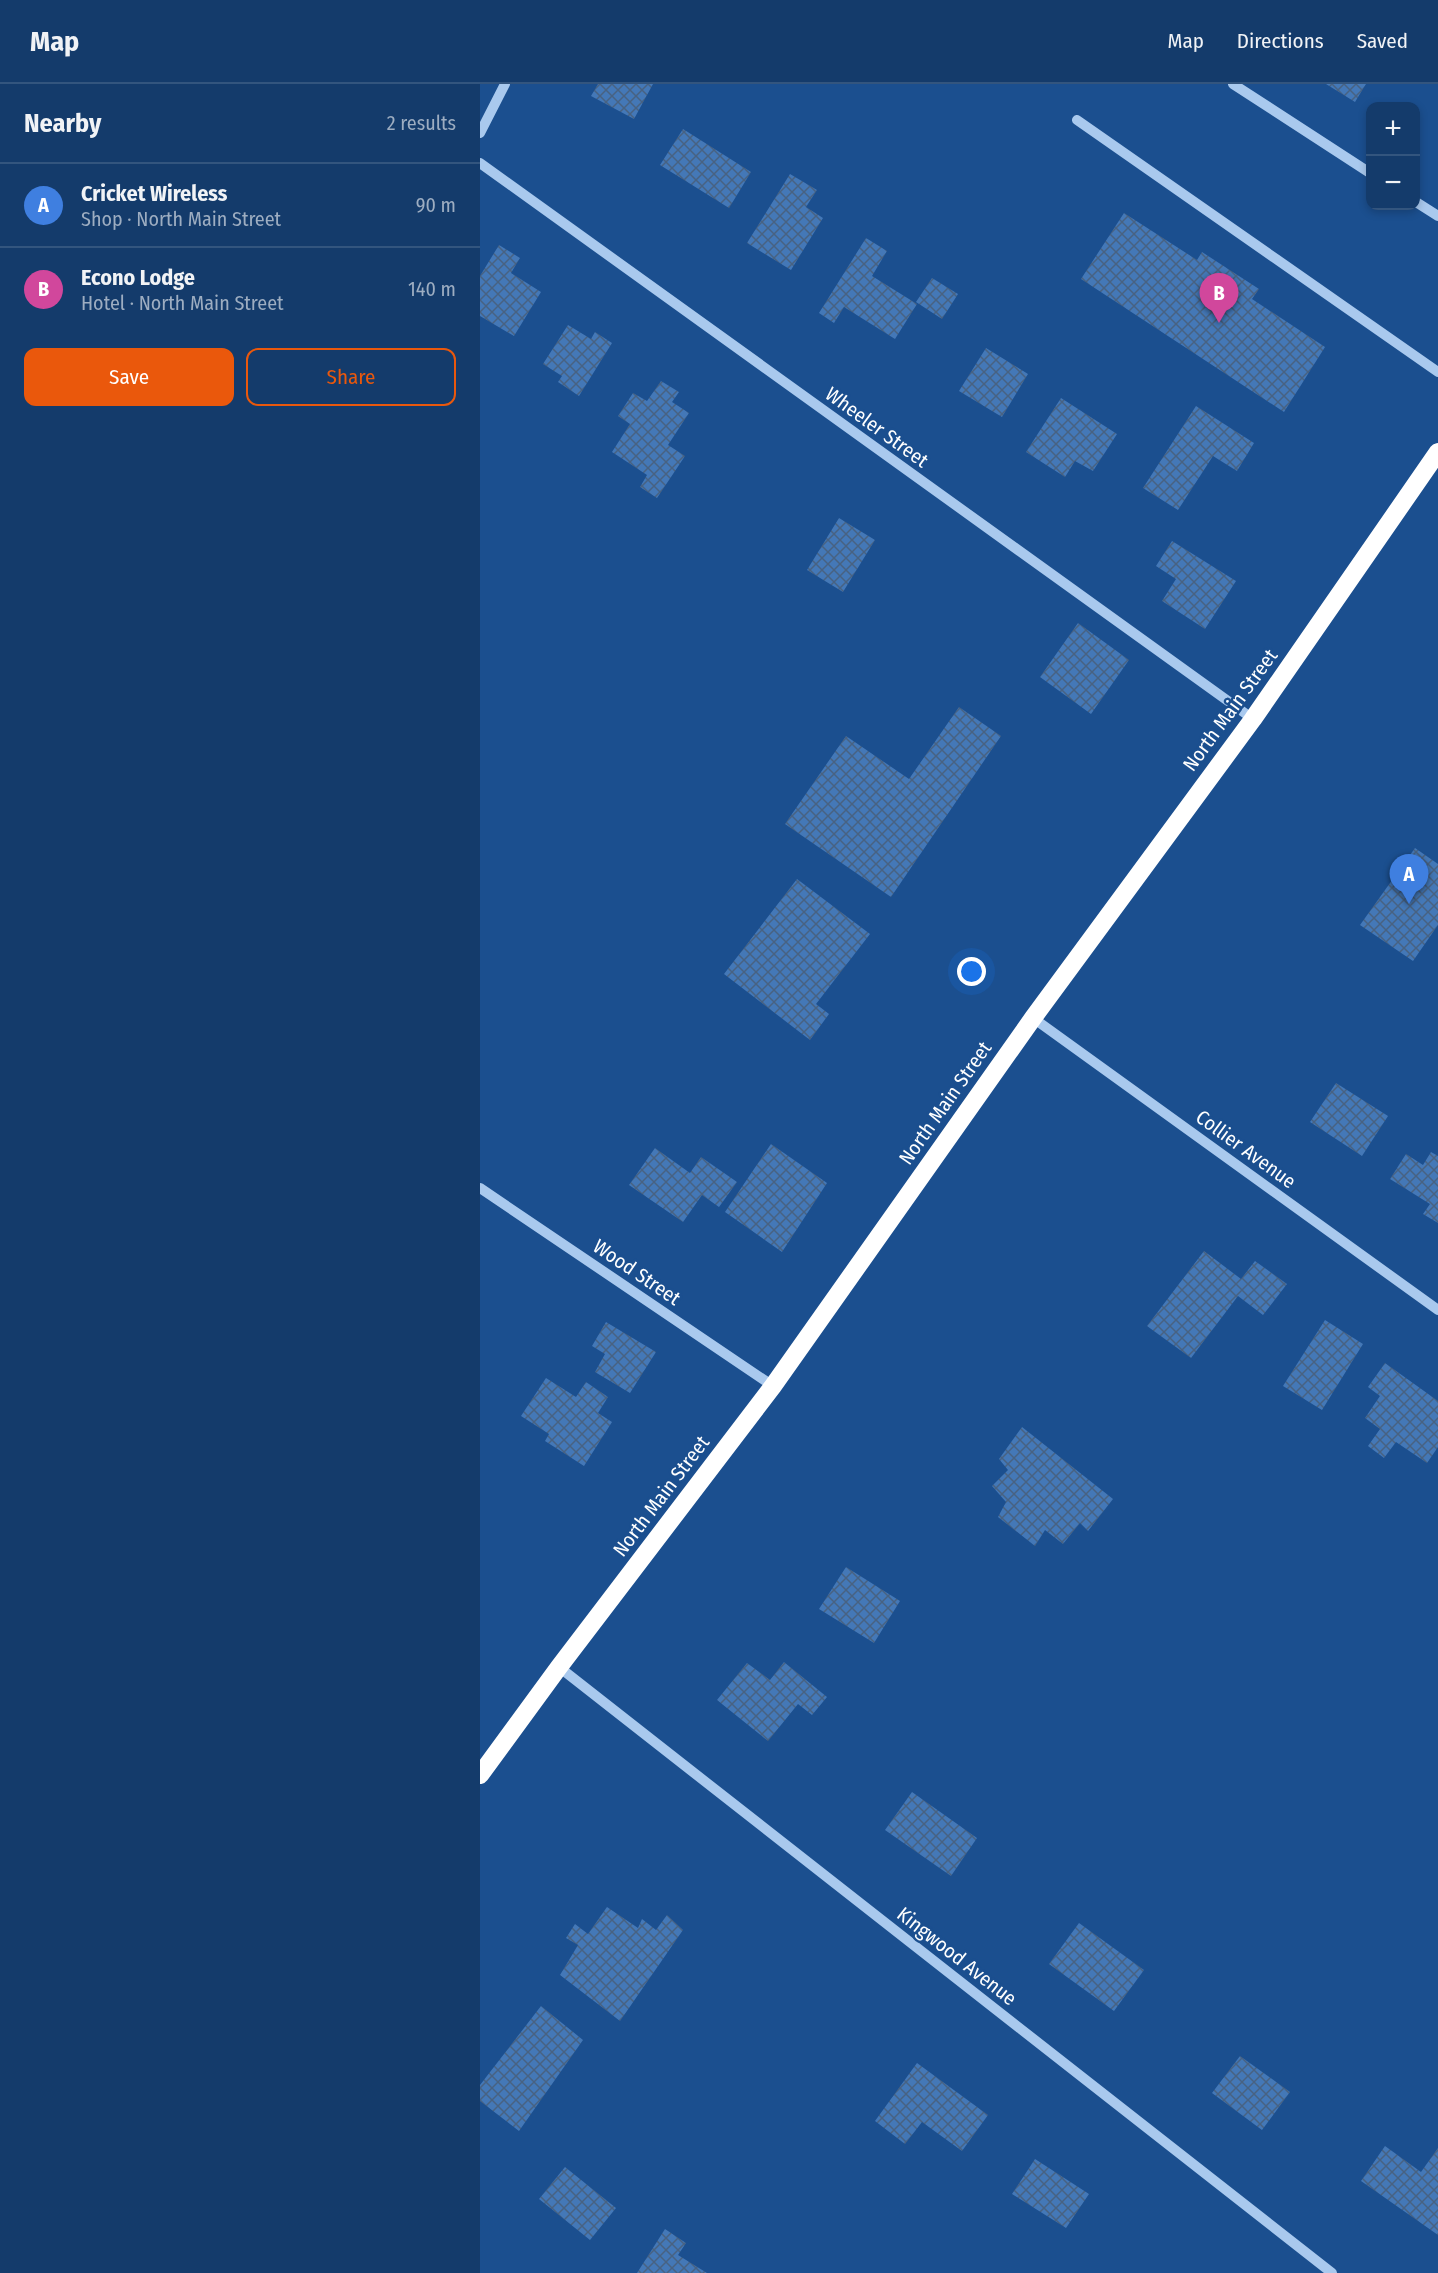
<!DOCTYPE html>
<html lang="en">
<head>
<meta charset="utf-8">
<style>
  :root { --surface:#143b6b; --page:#1d4271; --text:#f1f3f6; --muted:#9dadc1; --line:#33557e; --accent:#ea580c }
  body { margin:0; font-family:"Fira Sans Condensed",sans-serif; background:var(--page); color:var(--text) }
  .controls { position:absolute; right:18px; top:18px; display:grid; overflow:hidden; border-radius:12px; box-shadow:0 3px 9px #0003 }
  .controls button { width:54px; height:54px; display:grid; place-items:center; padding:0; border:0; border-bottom:2px solid var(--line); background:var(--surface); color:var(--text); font:30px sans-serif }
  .you { position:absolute; left:492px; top:888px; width:21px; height:21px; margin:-15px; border:4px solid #fff; border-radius:50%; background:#1a73e8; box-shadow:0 0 0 9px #1a73e833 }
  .badge { display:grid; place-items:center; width:39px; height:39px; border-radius:50%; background:var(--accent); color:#fff; font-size:20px; font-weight:700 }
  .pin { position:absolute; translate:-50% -50px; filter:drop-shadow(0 2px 3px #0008) }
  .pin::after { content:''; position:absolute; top:32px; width:21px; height:18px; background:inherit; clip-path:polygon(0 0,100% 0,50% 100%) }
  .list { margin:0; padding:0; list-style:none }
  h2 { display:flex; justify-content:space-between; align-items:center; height:78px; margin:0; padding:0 24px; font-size:26px }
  h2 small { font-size:20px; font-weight:400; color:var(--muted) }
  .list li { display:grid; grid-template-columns:39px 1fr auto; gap:18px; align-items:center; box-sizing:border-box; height:84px; padding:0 24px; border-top:2px solid var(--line) }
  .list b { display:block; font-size:22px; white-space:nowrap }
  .list p { margin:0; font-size:20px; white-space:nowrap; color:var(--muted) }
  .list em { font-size:20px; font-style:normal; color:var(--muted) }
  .actions { display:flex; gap:12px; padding:18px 24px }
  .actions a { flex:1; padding:14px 0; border:2px solid var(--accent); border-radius:12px; text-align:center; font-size:21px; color:var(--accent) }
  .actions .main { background:var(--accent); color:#fff }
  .map { position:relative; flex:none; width:958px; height:2189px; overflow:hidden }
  header { display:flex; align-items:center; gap:36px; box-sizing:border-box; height:84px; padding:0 30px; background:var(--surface); border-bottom:2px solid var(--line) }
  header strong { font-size:28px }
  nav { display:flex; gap:33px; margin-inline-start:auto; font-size:21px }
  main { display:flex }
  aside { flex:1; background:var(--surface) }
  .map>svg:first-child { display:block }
  .building { fill:url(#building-cross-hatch) }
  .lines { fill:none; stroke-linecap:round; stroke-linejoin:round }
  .minor { stroke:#a9c9ee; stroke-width:10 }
  .highway { stroke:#fff; stroke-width:18 }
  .labels { text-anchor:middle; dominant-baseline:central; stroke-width:5; stroke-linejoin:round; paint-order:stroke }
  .street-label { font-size:20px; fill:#fff; stroke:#1b4f8f }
</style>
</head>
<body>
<header>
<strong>Map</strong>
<nav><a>Map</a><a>Directions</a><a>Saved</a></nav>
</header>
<main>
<aside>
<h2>Nearby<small>2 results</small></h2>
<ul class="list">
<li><span class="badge" style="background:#3f7fe0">A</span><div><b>Cricket Wireless</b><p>Shop · North Main Street</p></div><em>90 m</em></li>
<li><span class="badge" style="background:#d1479c">B</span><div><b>Econo Lodge</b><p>Hotel · North Main Street</p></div><em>140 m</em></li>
</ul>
<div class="actions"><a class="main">Save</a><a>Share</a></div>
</aside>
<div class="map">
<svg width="958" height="2189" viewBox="0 0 958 2189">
  <defs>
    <pattern id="building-cross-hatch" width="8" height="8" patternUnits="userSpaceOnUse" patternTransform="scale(1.5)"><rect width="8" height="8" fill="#4478b7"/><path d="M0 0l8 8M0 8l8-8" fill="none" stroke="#486282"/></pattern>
  </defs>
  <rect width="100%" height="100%" fill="#1b4f8f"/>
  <path class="building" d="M118,0H173L154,35L111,12Z
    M846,0H886L875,18Z
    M203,45L271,88L249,124L180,81Z
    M310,90L337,106L326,123L343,134L311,186L267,159Z
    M644,129L717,176L722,168L779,205L772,215L845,263L804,328L601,195Z
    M386,154L407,167L392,192L437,220L415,255L364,223L354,239L339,229Z
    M19,161L40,174L31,189L61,208L34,252L0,232V192Z
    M452,194L478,210L462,235L436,218Z
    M88,241L111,255L115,248L132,259L99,312L78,298L82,292L63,280Z
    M506,264L548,290L522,333L479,307Z
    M181,297L199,308L192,318L209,329L188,361L205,372L177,414L160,403L167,391L132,368L150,340L138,332L153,309L167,317Z
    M581,314L637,350L613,387L595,377L585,393L546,368Z
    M716,322L774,359L757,387L733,372L698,426L663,404Z
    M359,434L395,456L363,508L327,486Z
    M692,457L756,497L725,545L682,517L696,495L676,482Z
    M598,539L649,576L611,630L560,593Z
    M479,623L521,652L411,813L305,740L366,652L429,695Z
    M935,764L958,780V841L933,877L880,841Z
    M317,795L390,850L336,920L349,930L330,956L244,890Z
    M856,999L908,1032L882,1072L830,1038Z
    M291,1060L347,1099L302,1168L245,1128Z
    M175,1064L210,1089L221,1073L257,1098L239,1123L222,1111L203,1138L149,1101Z
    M951,1068L958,1072V1139L943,1130L950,1120L910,1095L926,1070L943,1081Z
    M724,1167L761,1195L775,1177L807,1200L783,1231L758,1212L711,1274L667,1242Z
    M845,1236L883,1260L842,1326L803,1302Z
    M126,1238L176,1268L150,1309L115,1288L125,1270L112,1262Z
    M905,1279L958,1317V1363L947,1379L916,1358L904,1374L888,1362L900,1345L885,1334L900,1312L888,1303Z
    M66,1294L96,1313L106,1298L128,1313L118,1329L132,1338L104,1382L65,1357L69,1350L41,1332Z
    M542,1343L633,1415L608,1447L600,1439L583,1460L565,1446L555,1462L518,1433L526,1418L512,1402L528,1386L519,1375Z
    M366,1483L420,1517L394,1559L339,1525Z
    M304,1578L347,1613L332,1631L318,1620L288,1657L237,1616L267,1579L290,1596Z
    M432,1708L497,1754L471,1792L405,1746Z
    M127,1823L158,1844L162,1835L176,1846L187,1831L203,1846L140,1937L80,1891L98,1861L86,1854L95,1840L108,1850Z
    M599,1839L664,1886L634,1927L569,1880Z
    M61,1922L103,1956L39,2047L0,2017V2001Z
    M760,1972L810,2008L782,2046L732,2009Z
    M437,1979L508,2031L482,2067L442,2038L425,2060L395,2037Z
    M905,2062L941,2088L958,2064V2151L881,2097Z
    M555,2075L609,2110L586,2144L532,2110Z
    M85,2083L136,2124L110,2156L59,2115Z
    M185,2145L206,2159L198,2171L227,2189H157Z"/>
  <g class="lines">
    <path class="minor" d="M753,0L890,89
      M597,36L958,288
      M0,49L25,0
      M0,79L773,635
      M936,118L958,132
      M553,934L958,1226
      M0,1104L293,1302
      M79,1583L852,2189"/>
    <path class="highway" d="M0,1691L79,1583L293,1302L553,934L773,635L958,368"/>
  </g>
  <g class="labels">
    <g class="street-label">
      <text transform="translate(397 343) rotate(36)">Wheeler Street</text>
      <text transform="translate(750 626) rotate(-54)">North Main Street</text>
      <text transform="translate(465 1019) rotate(-55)">North Main Street</text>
      <text transform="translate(766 1065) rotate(36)">Collier Avenue</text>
      <text transform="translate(157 1188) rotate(34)">Wood Street</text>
      <text transform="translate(181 1412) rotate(-53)">North Main Street</text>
      <text transform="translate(477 1872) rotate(38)">Kingwood Avenue</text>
    </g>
  </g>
</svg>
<div class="controls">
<button>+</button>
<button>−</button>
</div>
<div class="you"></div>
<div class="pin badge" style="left:929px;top:820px;background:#3f7fe0">A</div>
<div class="pin badge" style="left:739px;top:239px;background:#d1479c">B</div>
</div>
</main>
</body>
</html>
